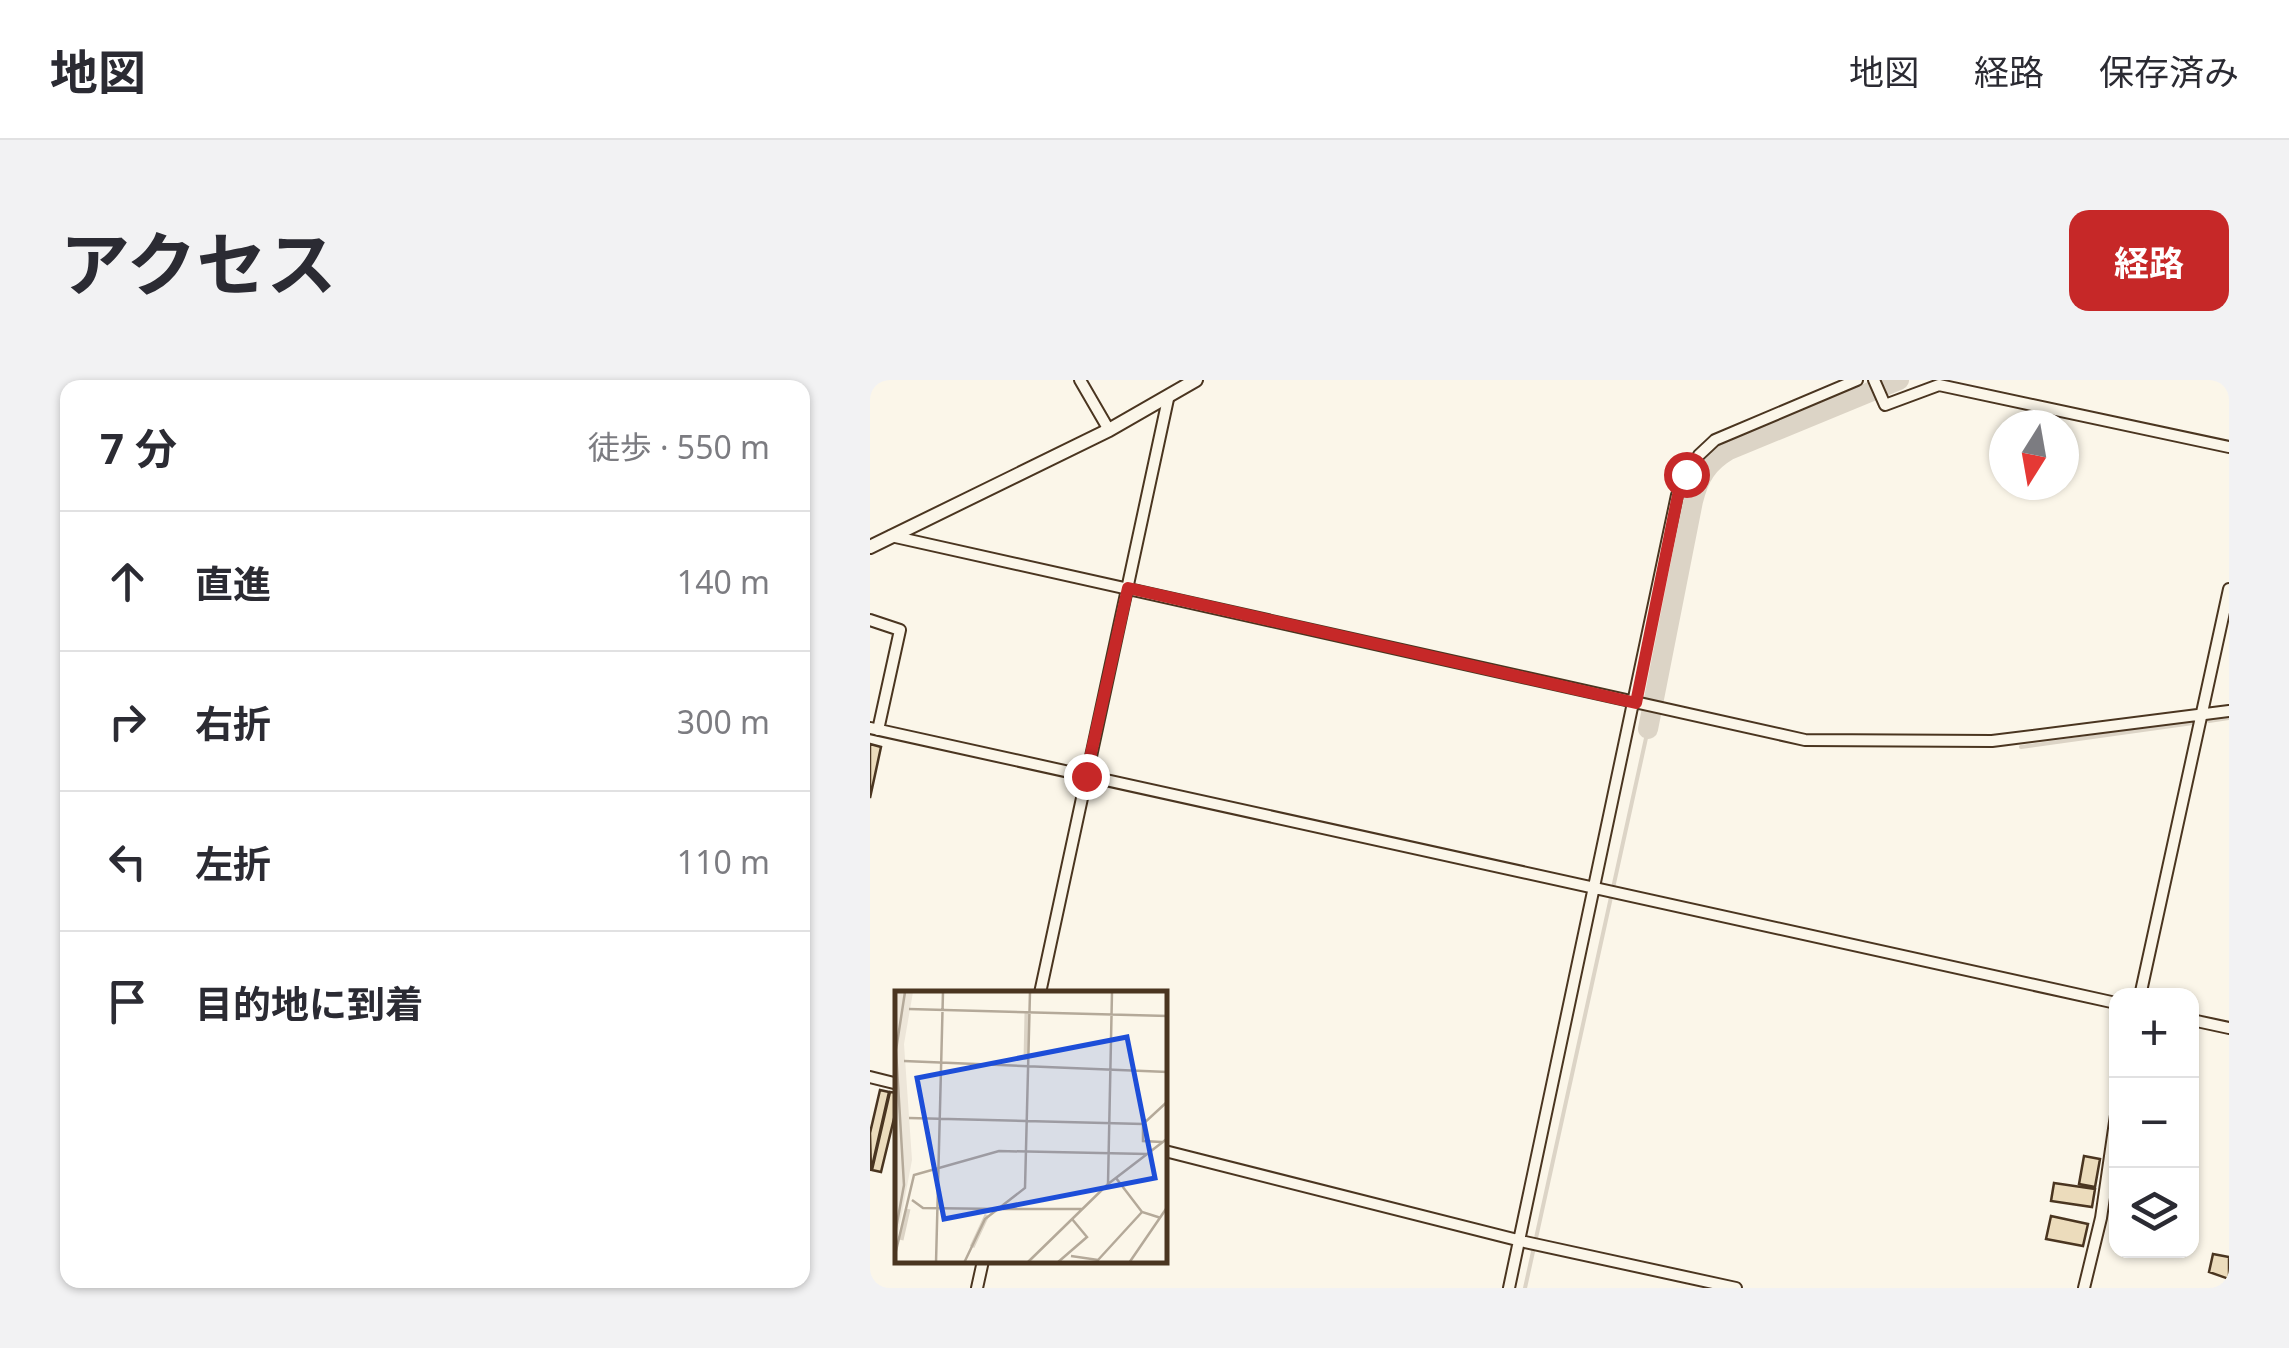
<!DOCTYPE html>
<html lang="ja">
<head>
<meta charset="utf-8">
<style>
  :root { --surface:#fff; --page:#f2f2f3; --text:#2b2b33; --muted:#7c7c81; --line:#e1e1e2; --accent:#c62828 }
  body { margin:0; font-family:"Noto Sans","Noto Sans JP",sans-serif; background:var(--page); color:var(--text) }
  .controls { position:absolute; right:30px; bottom:30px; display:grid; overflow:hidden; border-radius:20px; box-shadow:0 2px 8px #0004 }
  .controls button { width:90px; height:90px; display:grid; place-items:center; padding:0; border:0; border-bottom:2px solid var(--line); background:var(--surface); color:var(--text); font:50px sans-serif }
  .compass { position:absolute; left:1119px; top:30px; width:90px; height:90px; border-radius:50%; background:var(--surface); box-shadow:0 2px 8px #0004; rotate:191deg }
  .stop { position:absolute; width:30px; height:30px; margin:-22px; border:8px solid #c62828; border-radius:50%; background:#fff }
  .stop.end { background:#c62828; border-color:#fff; box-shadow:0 2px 10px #0008 }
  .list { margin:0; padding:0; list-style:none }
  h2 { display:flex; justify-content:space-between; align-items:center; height:130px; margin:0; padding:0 40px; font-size:42px }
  h2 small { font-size:32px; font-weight:400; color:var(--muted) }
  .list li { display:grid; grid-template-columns:65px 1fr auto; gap:30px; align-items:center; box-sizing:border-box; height:140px; padding:0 40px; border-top:2px solid var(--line) }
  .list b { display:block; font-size:38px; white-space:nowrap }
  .list em { font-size:32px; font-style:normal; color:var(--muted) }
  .icon { flex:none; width:55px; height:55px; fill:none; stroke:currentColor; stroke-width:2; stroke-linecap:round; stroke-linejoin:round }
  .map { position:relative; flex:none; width:1359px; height:908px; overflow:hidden; border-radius:20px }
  header { display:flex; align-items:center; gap:60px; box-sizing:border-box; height:140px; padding:0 50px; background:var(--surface); border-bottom:2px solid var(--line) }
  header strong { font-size:48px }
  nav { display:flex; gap:55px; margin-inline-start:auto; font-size:35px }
  .intro { display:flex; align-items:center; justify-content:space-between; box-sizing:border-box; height:240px; padding:0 60px }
  h1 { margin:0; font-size:70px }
  .button { padding:25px 45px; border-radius:20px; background:var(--accent); color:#fff; font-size:35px; font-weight:700 }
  main { display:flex; gap:60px; padding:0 60px }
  aside { flex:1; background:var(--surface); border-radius:20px; box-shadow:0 2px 8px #0004 }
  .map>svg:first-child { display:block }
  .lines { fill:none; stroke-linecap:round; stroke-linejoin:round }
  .stream { stroke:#dcd4c6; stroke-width:4 }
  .river { stroke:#dcd4c6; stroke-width:20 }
  .building { fill:#ecdcbc; stroke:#4a3520; stroke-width:2.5 }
  .minor-casing { stroke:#4a3520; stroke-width:14 }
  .tertiary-casing { stroke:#4a3520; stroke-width:16 }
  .minor { stroke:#fbf6e9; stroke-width:10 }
  .tertiary { stroke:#fbf6e9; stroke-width:12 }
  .route { stroke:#c62828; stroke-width:12 }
  .inset-river { fill:none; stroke:#dcd4c6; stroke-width:5 }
  .inset-road { fill:none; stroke:#b4a999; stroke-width:2.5 }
  .view { fill:#1d4ed8; fill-opacity:0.15; stroke:#1d4ed8; stroke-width:5 }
  .inset-edge { fill:none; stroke:#4a3520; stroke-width:5 }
</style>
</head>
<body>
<header>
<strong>地図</strong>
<nav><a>地図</a><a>経路</a><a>保存済み</a></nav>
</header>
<div class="intro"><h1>アクセス</h1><a class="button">経路</a></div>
<main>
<aside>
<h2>7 分<small>徒歩 · 550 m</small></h2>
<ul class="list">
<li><svg class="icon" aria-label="ahead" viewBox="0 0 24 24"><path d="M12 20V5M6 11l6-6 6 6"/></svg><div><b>直進</b></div><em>140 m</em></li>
<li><svg class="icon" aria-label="right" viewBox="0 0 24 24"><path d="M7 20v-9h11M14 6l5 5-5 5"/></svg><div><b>右折</b></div><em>300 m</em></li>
<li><svg class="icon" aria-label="left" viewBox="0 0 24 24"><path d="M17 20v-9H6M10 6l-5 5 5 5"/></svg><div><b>左折</b></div><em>110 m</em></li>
<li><svg class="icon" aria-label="arrive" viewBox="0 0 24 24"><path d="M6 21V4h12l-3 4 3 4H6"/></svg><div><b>目的地に到着</b></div></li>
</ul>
</aside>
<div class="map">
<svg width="1359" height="908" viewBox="0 0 1359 908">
  <rect width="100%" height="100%" fill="#fbf6e9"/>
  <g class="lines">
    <path class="stream" d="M1339,341L1359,338
      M1151,367L1323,343
      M655,908L778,349"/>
    <path class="river" d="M778,349L823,121C829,97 837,83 859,70L1029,0"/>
  </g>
  <path class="building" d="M0,364L11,367L0,418Z
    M10,710L19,712L1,791L0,753Z
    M20,712L28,713V722L11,792L2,790Z
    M1214,776L1230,779L1225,807L1209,804Z
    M1184,803L1225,809L1222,827L1181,821Z
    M1181,836L1218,844L1213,866L1176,859Z
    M1343,874L1359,877V899L1339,892Z"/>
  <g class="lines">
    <g class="minor-casing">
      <path id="minor" d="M210,0L239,50
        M1004,0L1015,25L1069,5L1359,67
        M21,156L935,360L1122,361L1359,331
        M0,240L30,250L8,350
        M0,348L1246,623
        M170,613L298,19
        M1270,616L1359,209
        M1322,640L1359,648
        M0,697L28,704
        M295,771L655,862L866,908
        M107,908L113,881
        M639,908L807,115L829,75L845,60L987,0
        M1214,908L1231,838L1246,735"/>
    </g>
    <g class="tertiary-casing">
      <path id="tertiary" d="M0,167L239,50L326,0"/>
    </g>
    <use href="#minor" class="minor"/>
    <use href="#tertiary" class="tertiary"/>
  </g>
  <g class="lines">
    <path class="route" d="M216,396L258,208L766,323L808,115L816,94"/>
  </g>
  <g transform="translate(25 611)">
    <rect width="272" height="272" fill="#fbf6e9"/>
    <path d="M3,1H18L9,53L17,169L0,259Z" fill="#ede6d9"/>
    <path class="inset-river" d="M131,69L132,22M6,249L13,218M77,256L92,224"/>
    <path class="inset-road" d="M14,18L273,25M9,70L273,81M14,127L248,133M267,151L248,150V133L273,110M221,187L247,221L266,227M213,193L217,1M17,209L28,217L105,218M108,218H187M0,243L9,194L1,59L10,1M0,264L19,184L104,160L252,163M176,265L203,269L247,221M41,272L48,1M69,272L90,228L130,197L135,1M132,272L213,193L273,147M162,272L192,246L177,228M234,272L273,215"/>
    <path class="view" d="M232,46L260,187L49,228L22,87Z"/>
    <rect width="272" height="272" class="inset-edge"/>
  </g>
</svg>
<div class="controls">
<button>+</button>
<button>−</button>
<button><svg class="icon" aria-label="layers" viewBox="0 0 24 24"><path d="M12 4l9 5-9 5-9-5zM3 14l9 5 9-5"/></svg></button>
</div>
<svg class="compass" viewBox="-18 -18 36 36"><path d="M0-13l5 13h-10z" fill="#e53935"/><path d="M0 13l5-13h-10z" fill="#7c7c81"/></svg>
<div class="stop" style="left:816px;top:94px"></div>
<div class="stop end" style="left:216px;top:396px"></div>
</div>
</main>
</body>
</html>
